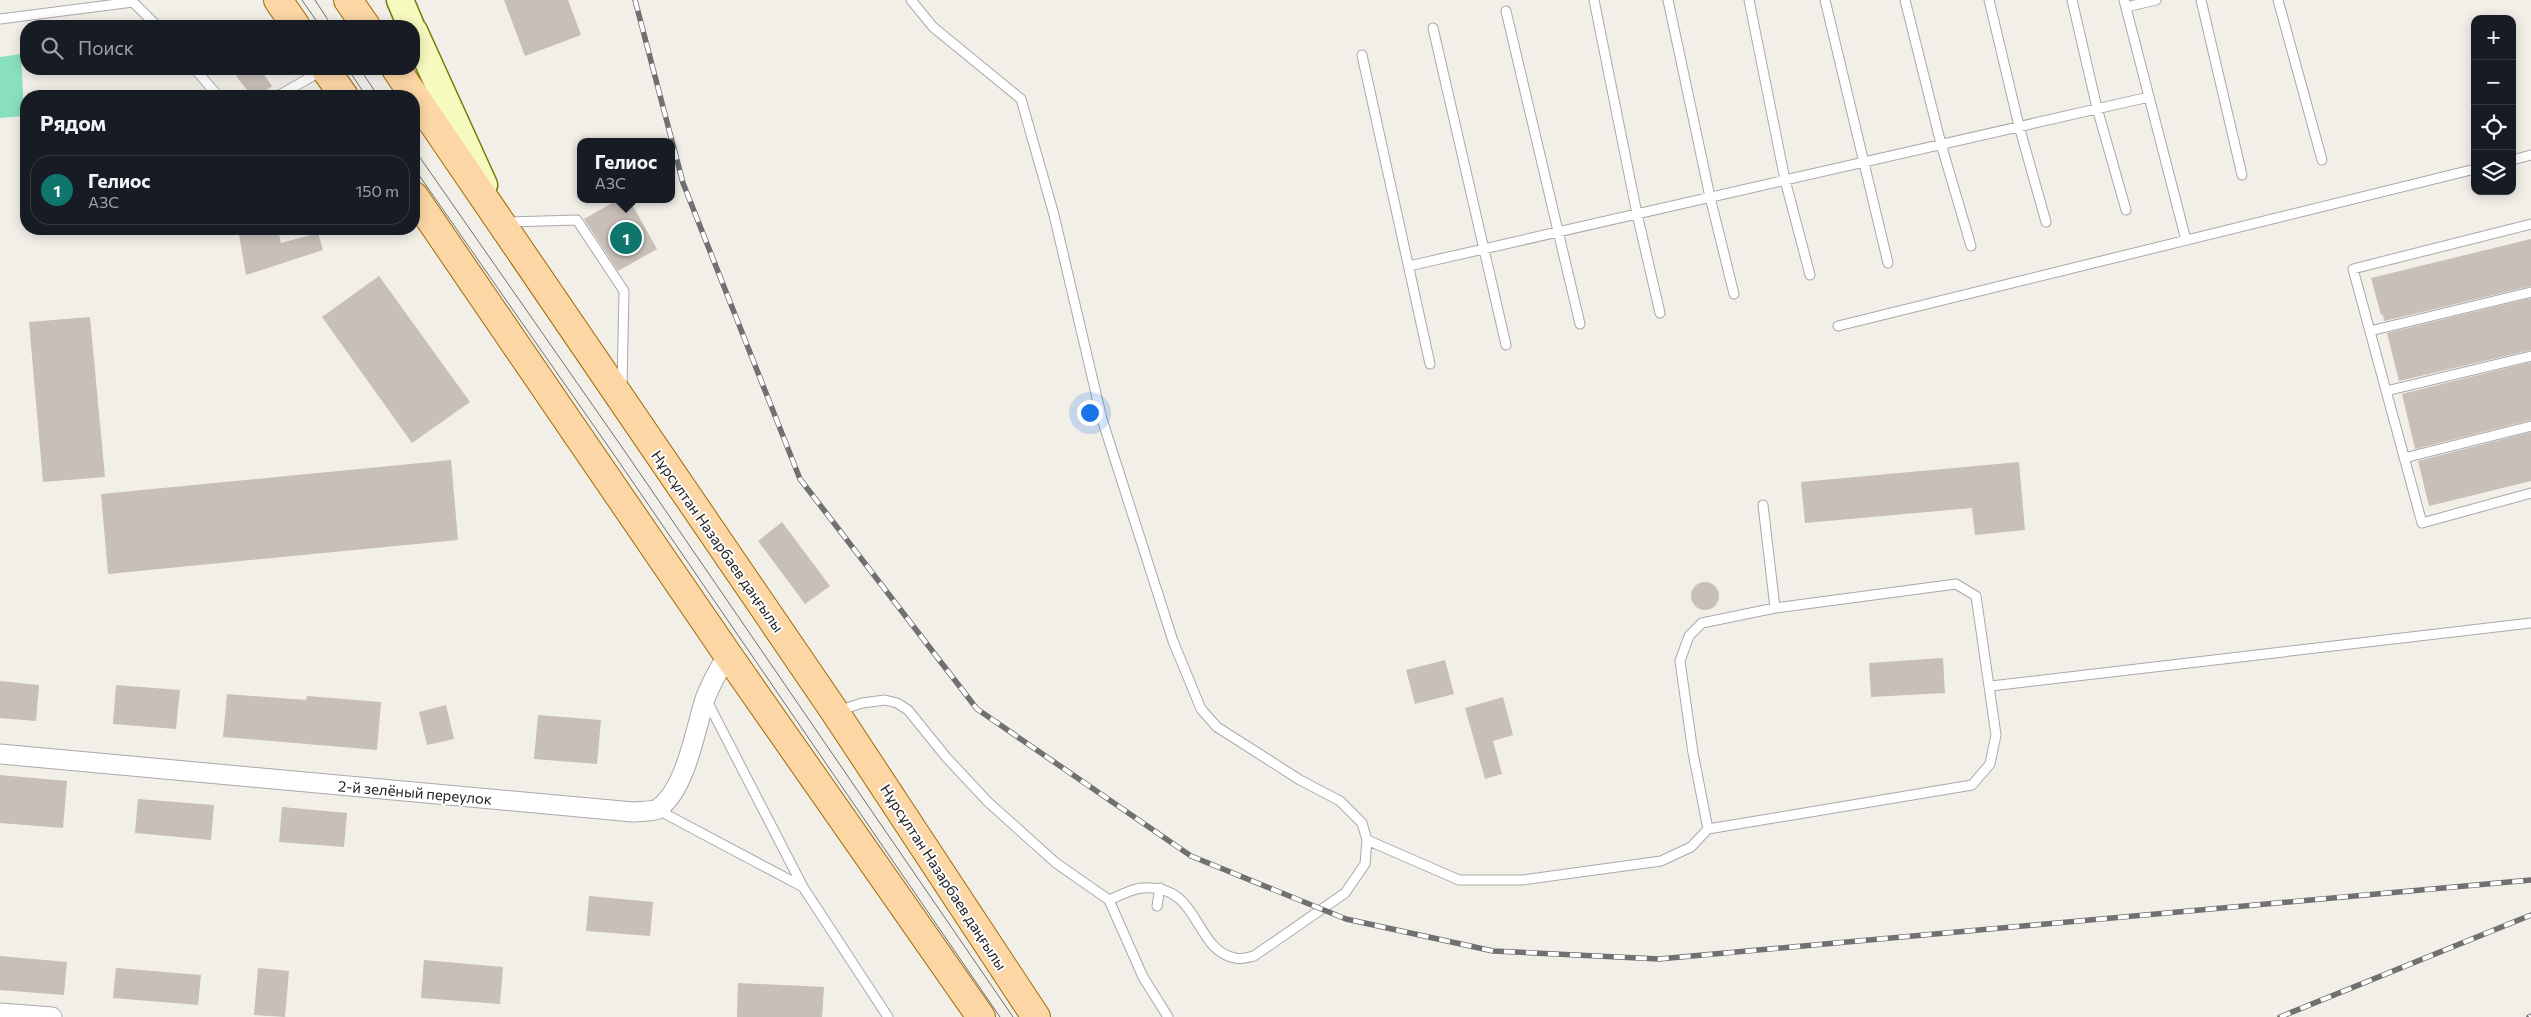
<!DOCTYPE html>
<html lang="ru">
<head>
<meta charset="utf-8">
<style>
  :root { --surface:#171b24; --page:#242831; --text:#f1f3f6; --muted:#9ea1a6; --line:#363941; --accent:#0f766e }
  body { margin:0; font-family:Commissioner,sans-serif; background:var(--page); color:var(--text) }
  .controls { position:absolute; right:15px; top:15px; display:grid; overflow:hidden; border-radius:10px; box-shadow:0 2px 12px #0003 }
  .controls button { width:45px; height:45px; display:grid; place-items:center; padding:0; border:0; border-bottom:1px solid var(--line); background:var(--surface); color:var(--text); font:25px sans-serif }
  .you { position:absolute; left:1089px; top:412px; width:18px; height:18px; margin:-12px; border:4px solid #fff; border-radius:50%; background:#1a73e8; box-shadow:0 0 0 8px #1a73e833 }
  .badge { display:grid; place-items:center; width:32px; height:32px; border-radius:50%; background:var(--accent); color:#fff; font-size:16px; font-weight:700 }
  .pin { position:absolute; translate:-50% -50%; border:2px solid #fff; box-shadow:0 1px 5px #0006 }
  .popup { position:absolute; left:577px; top:138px; width:98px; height:65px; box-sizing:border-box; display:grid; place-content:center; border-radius:10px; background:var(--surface); filter:drop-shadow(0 1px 4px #0005); font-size:16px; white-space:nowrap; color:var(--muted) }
  .popup b { font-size:19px; color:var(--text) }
  .popup::after { content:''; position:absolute; left:50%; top:100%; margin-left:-10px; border:10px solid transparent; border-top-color:var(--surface) }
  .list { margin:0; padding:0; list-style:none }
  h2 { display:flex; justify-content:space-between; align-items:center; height:65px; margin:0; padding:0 20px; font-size:21px }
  h2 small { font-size:16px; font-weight:400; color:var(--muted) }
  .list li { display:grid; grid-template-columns:32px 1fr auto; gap:15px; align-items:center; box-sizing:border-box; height:70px; margin:0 10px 10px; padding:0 10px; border:1px solid var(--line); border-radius:20px }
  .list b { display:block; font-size:19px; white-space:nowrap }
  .list p { margin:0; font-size:16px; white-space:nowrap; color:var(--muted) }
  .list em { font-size:16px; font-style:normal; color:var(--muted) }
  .icon { flex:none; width:28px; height:28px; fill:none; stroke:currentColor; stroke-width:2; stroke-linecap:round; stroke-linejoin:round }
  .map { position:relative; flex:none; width:2531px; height:1017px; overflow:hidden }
  .search { position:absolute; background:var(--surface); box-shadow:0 2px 12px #0003; left:20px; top:20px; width:400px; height:55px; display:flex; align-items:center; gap:12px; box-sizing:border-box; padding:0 18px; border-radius:20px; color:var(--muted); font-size:19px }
  .panel { position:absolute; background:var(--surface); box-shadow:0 2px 12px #0003; left:20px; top:90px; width:400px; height:145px; border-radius:20px }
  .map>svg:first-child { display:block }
  .pitch { fill:#88e0be }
  .building { fill:#c7bfb8 }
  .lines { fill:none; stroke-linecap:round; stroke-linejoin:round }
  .lane-casing { stroke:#a9a9a9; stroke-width:11 }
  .street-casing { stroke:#a9a9a9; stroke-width:21 }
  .secondary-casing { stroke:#707d05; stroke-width:29 }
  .primary-casing { stroke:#a06b00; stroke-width:30 }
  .lane { stroke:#fff; stroke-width:9 }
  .street { stroke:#fff; stroke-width:19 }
  .secondary { stroke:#f7fabf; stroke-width:26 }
  .primary { stroke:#fcd6a4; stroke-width:28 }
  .tram { stroke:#707070; stroke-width:1 }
  .rail-casing { stroke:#707070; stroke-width:5.5 }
  .rail { stroke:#fff; stroke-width:4; stroke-dasharray:11; stroke-linecap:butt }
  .labels { text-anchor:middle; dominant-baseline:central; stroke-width:4; stroke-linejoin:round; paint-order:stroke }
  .street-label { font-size:15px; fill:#222; stroke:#fff }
</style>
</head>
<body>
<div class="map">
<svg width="2531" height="1017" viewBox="0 0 2531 1017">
  <rect width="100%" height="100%" fill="#f2efe9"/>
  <path class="pitch" d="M21,54L24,116L0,118V57Z"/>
  <path class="building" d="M504,0H568L581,35L525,56Z
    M246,69H260L272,86L260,96H252L236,76Z
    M619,199H629L657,249L618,271L584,219Z
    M238,229H278L281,243L318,233L323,250L246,275Z
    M2531,239V286L2384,321L2383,314L2381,315L2371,278Z
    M379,276L470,402L412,443L322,317Z
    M2531,298V350L2399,381L2387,333Z
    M90,317L105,477L43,482L29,322Z
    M2531,362V420L2415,449L2402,394Z
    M2531,432V481L2429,506L2418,461Z
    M451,460L458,540L108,574L101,494Z
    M2019,462L2025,530L1975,535L1972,508L1805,523L1801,482Z
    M782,522L830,586L805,604L758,541Z
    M1691 596a14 14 0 1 1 28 0a14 14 0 1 1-28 0Z
    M1943,658L1945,693L1871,697L1869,663Z
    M1445,660L1454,694L1415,704L1406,670Z
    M0,681L39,685L36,721L0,718Z
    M116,685L180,690L176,729L113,724Z
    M227,694L306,700L307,696L381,702L377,750L223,737Z
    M1503,697L1513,735L1493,741L1502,774L1485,779L1465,708Z
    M446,705L454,739L427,745L419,712Z
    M538,715L601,720L597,764L534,759Z
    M0,775L67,781L63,828L0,823Z
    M138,799L214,805L211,840L135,833Z
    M282,807L347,813L344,847L279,842Z
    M589,896L653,902L650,936L586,931Z
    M0,956L67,962L64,995L0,990Z
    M424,960L503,967L500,1004L421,998Z
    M116,968L201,975L198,1005L113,998Z
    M258,968L289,971L285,1017L254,1015Z
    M738,983L824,987L822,1017H737Z"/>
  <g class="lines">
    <g class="lane-casing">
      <path id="lane" d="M911,0L933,27L1021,99L1054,215L1102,419L1173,641L1201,709L1217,727L1300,780L1340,801L1362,823L1367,840L1365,864L1345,893L1254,956C1249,957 1241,960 1235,958C1193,950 1201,883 1142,888C1131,889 1119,896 1109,900
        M1594,0L1637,214L1660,313
        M1668,0L1710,197L1734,294
        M1749,0L1785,180L1810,275
        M1825,0L1888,263
        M1905,0L1941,144L1971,246
        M1989,0L2019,126L2046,222
        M2072,0L2097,108L2126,210
        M2124,0L2186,240
        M2201,0L2242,175
        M2278,0L2322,160
        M2126,7L2156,0
        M1506,11L1580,324
        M0,19L133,2L157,26
        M1433,28L1506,345
        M1362,55L1430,364
        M195,69L218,96
        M278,96L323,70
        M2512,160L2531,155
        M506,222L577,220L624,291L622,387
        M2531,224L2353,269L2422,523L2531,493
        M1409,266L2149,97
        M1838,326L2475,169
        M2370,331L2531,292
        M2386,391L2531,356
        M2404,458L2531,426
        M1763,505L1775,608
        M1956,584L1976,596L1996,735L1990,764L1972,785L1708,829L1693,753L1680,661L1689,636L1702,623L1775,608Z
        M1991,686L2531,623
        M707,701L803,887L888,1017
        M838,711L862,703L885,700L897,703L908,710L946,757L988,802L1056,863L1109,900L1143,977L1168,1017
        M658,810L803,887
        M1367,840L1459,880H1522L1661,861L1691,847L1708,829
        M1157,906L1160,888"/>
    </g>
    <g class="street-casing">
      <path id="street" d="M0,754L633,812C641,811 654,812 659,808C686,788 695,731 705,699C711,683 719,669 728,655
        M0,1013L52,1017"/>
    </g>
    <g class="secondary-casing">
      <path id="secondary" d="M400,0L411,26
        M414,31L484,185"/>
    </g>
    <g class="primary-casing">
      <path id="primary" d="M278,0L296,26
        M348,0L366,26
        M325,69L344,96
        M396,69L835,712L1036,1017
        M414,196L728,655L981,1017"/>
    </g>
    <use href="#lane" class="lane"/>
    <use href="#street" class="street"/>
    <use href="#secondary" class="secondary"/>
    <use href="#primary" class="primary"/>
    <path class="tram" d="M302,0L320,26
      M315,0L332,26
      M348,69L366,96
      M360,69L378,96
      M414,149L626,453L1013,1017
      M414,168L617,459L1000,1017"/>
    <g class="rail-casing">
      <path id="rail" d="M635,0L683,183L800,479L977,709L1191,856L1346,919L1493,951L1659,959L2531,880
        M2280,1017L2531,915
        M2529,1017L2531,1016"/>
    </g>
    <use href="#rail" class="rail"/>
  </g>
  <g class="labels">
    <g class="street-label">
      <text transform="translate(718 541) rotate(55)">Нұрсұлтан Назарбаев даңғылы</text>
      <text transform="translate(415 792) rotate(5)">2-й зелёный переулок</text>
      <text transform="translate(944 877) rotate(57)">Нұрсұлтан Назарбаев даңғылы</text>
    </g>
  </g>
</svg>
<div class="controls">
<button>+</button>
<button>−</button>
<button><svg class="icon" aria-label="locate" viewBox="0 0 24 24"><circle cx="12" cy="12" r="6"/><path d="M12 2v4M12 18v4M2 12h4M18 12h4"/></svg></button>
<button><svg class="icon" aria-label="layers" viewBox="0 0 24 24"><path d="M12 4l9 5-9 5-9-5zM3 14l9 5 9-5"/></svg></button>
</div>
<div class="you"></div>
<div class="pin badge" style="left:626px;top:238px">1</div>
<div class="popup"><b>Гелиос</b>АЗС</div>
<div class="search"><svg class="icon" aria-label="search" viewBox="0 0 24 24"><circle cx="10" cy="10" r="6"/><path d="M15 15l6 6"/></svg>Поиск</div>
<section class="panel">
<h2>Рядом<small></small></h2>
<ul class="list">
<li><span class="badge">1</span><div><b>Гелиос</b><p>АЗС</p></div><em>150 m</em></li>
</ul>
</section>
</div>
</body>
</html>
